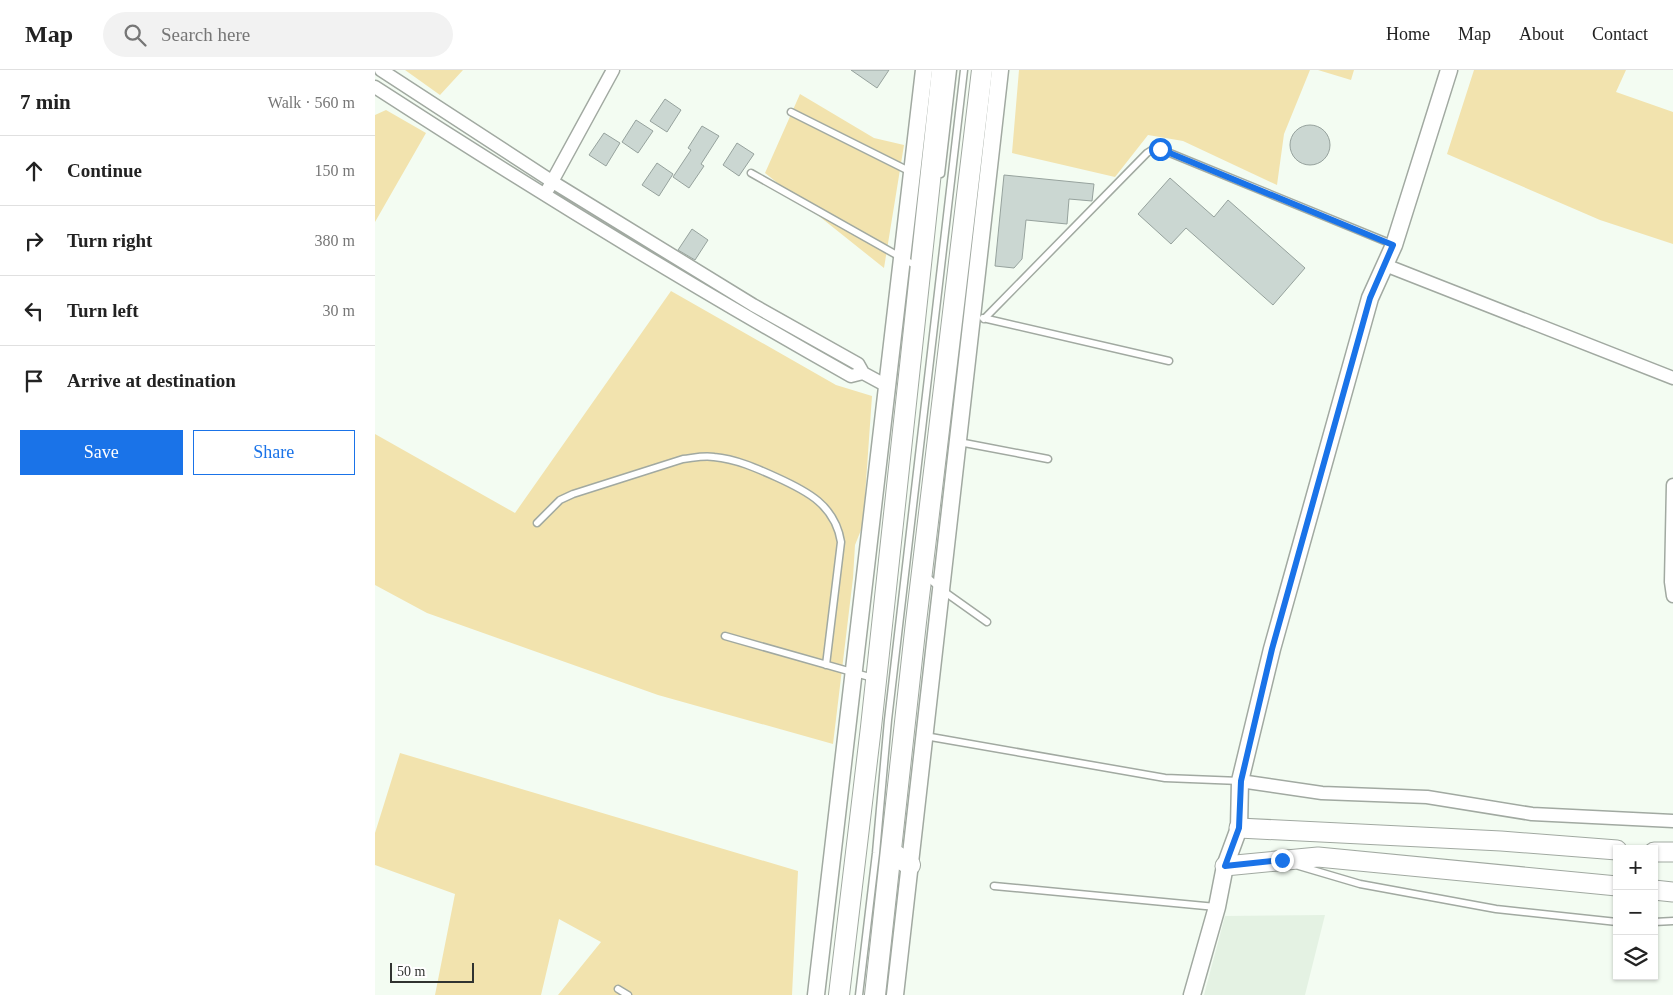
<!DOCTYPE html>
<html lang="en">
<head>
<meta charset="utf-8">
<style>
  :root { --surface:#fff; --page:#f2f2f2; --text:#222; --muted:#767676; --line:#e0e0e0; --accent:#1a73e8 }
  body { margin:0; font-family:"Times New Roman",serif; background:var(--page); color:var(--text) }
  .controls { position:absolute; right:15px; bottom:15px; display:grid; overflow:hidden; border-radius:0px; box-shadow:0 1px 4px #0004 }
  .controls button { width:45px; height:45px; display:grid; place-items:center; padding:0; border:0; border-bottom:1px solid var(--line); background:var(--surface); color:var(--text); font:25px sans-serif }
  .scale { position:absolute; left:15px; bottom:12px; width:84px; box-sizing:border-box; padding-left:5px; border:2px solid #303330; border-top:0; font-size:14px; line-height:18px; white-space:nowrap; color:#303330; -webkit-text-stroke:4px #fff; paint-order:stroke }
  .stop { position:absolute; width:15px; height:15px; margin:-11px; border:4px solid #1a73e8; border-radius:50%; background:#fff }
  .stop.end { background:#1a73e8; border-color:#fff; box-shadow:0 1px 5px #0008 }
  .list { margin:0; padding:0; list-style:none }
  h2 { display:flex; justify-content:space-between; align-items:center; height:65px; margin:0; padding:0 20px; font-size:21px }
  h2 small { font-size:16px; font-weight:400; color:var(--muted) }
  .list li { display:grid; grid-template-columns:32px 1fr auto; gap:15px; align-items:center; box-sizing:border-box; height:70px; padding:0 20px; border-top:1px solid var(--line) }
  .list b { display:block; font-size:19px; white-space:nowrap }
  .list em { font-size:16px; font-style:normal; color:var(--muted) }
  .actions { display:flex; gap:10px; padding:15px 20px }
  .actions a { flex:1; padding:11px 0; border:1px solid var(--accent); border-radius:0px; text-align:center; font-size:18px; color:var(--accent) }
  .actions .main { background:var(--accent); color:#fff }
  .icon { flex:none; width:28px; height:28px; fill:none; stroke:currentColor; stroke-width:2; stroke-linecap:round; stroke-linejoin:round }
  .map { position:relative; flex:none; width:1298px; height:925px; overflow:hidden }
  header { display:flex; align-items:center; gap:30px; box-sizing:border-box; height:70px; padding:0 25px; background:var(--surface); border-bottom:1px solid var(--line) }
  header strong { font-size:24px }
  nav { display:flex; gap:28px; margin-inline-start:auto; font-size:18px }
  .search { width:350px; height:45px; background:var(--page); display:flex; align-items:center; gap:12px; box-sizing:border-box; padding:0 18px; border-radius:28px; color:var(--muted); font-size:19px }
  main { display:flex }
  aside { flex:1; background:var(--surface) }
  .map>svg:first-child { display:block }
  .built { fill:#e4f2e3 }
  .green { fill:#f2e3ae }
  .building { fill:#cbd7d2; stroke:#96a29d }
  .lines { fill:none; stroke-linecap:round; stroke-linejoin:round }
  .service-casing { stroke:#a1a9a1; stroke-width:9 }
  .minor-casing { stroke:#a1a9a1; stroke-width:15 }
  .tertiary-casing { stroke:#a1a9a1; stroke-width:19 }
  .secondary-casing { stroke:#a1a9a1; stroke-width:21 }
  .primary-casing { stroke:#a1a9a1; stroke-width:22 }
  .service { stroke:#fff; stroke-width:6 }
  .minor { stroke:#fff; stroke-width:12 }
  .tertiary { stroke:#fff; stroke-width:16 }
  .secondary { stroke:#fff; stroke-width:19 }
  .primary { stroke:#fff; stroke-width:20 }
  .route { stroke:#1a73e8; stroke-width:6 }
</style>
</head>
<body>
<header>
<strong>Map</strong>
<div class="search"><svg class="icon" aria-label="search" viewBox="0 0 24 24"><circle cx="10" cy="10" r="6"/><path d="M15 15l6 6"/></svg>Search here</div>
<nav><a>Home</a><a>Map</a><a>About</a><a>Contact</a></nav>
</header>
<main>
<aside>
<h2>7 min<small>Walk · 560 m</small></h2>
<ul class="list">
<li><svg class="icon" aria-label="ahead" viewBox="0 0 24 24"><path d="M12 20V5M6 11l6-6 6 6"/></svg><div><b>Continue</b></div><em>150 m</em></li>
<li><svg class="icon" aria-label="right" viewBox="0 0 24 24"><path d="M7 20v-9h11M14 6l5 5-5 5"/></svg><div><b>Turn right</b></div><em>380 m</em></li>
<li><svg class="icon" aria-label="left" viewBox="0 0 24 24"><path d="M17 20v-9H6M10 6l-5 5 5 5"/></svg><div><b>Turn left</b></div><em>30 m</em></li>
<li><svg class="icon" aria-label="arrive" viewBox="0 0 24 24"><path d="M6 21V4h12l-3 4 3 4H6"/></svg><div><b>Arrive at destination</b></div></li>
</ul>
<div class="actions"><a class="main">Save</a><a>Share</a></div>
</aside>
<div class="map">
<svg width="1298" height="925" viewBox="0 0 1298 925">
  <rect width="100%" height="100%" fill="#f3fcf2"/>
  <path class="built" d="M950,845L930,925H829L850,846Z"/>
  <path class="green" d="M30,0H88L65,25Z
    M644,0H935L909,64L902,115L808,71L773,65L740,107L637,83Z
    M943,0H979L976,10Z
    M1099,0H1251L1241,22L1298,42V174L1225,150L1072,84Z
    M425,24L499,68L529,75L509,198L390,103Z
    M11,40L51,63L0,152V45Z
    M296,221L461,315L497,326L488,455L480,475L478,508L458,674L283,625L52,543L0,515V364L140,443Z
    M25,683L423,801L417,925H183L226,872L184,849L166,925H60L80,824L0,795V763Z"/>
  <path class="building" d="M476,0H514L502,18Z
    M290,29L306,40L292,62L275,51Z
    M261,50L278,61L263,83L247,72Z
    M915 75a20 20 0 1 1 40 0a20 20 0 1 1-40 0Z
    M327,56L344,66L326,94L329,96L314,118L298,107L316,80L313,78Z
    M229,63L245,73L231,96L214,85Z
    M362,73L379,84L364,106L348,95Z
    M282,93L298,104L284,126L267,115Z
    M629,105L719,114L717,131L694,129L692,154L651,150L647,189L639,198L620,196Z
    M795,108L839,147L853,130L930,198L898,235L811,158L796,174L763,144Z
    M317,159L333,170L320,190L303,180Z"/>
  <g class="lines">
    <g class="service-casing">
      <path id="service" d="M416,42L536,102
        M376,103L543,197
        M566,104L578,0
        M608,248L794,291
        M609,249L772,83L780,78L785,79L1017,174
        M584,372L673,389
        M162,453L185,430L198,424L308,389C318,388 329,385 339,387C361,389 381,398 401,407C432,421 460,435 466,472L451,595
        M551,506L567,520L612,552
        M350,566L498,608
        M550,666L790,708L865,711
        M924,796L985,814L1121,839L1242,852
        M619,816L841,837
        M1279,852L1298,851
        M243,919L253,925
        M484,925L501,783L513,650L589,0"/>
    </g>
    <g class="minor-casing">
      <path id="minor" d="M6,0L181,114L378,235L483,294L488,303L512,316
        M0,17C156,118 314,215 476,306L488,303
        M173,119L238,0
        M1010,195L1298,308
        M1298,415L1296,512L1298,526
        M865,711L947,723L1052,727L1157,744L1298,751"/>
    </g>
    <g class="tertiary-casing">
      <path id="tertiary" d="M441,925L549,0
        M520,925L625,0
        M817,925L842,837L850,796L864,758L865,711L897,579L995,228L1019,175L1074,0"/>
    </g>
    <g class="secondary-casing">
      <path id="secondary" d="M864,758L1126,771L1242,780
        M1279,782H1298
        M850,796L943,787L1242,816
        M1279,820L1298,822"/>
    </g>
    <g class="primary-casing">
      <path id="primary" d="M516,782L535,795
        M464,925L496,657L567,0
        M500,925L541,552L607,0"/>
    </g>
    <use href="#service" class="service"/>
    <use href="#minor" class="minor"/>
    <use href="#tertiary" class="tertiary"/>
    <use href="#secondary" class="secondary"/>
    <use href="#primary" class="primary"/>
  </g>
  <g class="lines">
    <path class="route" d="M785,79L1018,175L995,228L897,579L866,711L864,758L850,796L907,790"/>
  </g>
</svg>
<div class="controls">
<button>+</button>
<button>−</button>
<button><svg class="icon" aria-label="layers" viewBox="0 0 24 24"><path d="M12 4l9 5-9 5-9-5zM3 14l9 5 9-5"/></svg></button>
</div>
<div class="scale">50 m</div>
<div class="stop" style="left:785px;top:79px"></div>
<div class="stop end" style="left:907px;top:790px"></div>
</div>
</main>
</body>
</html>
